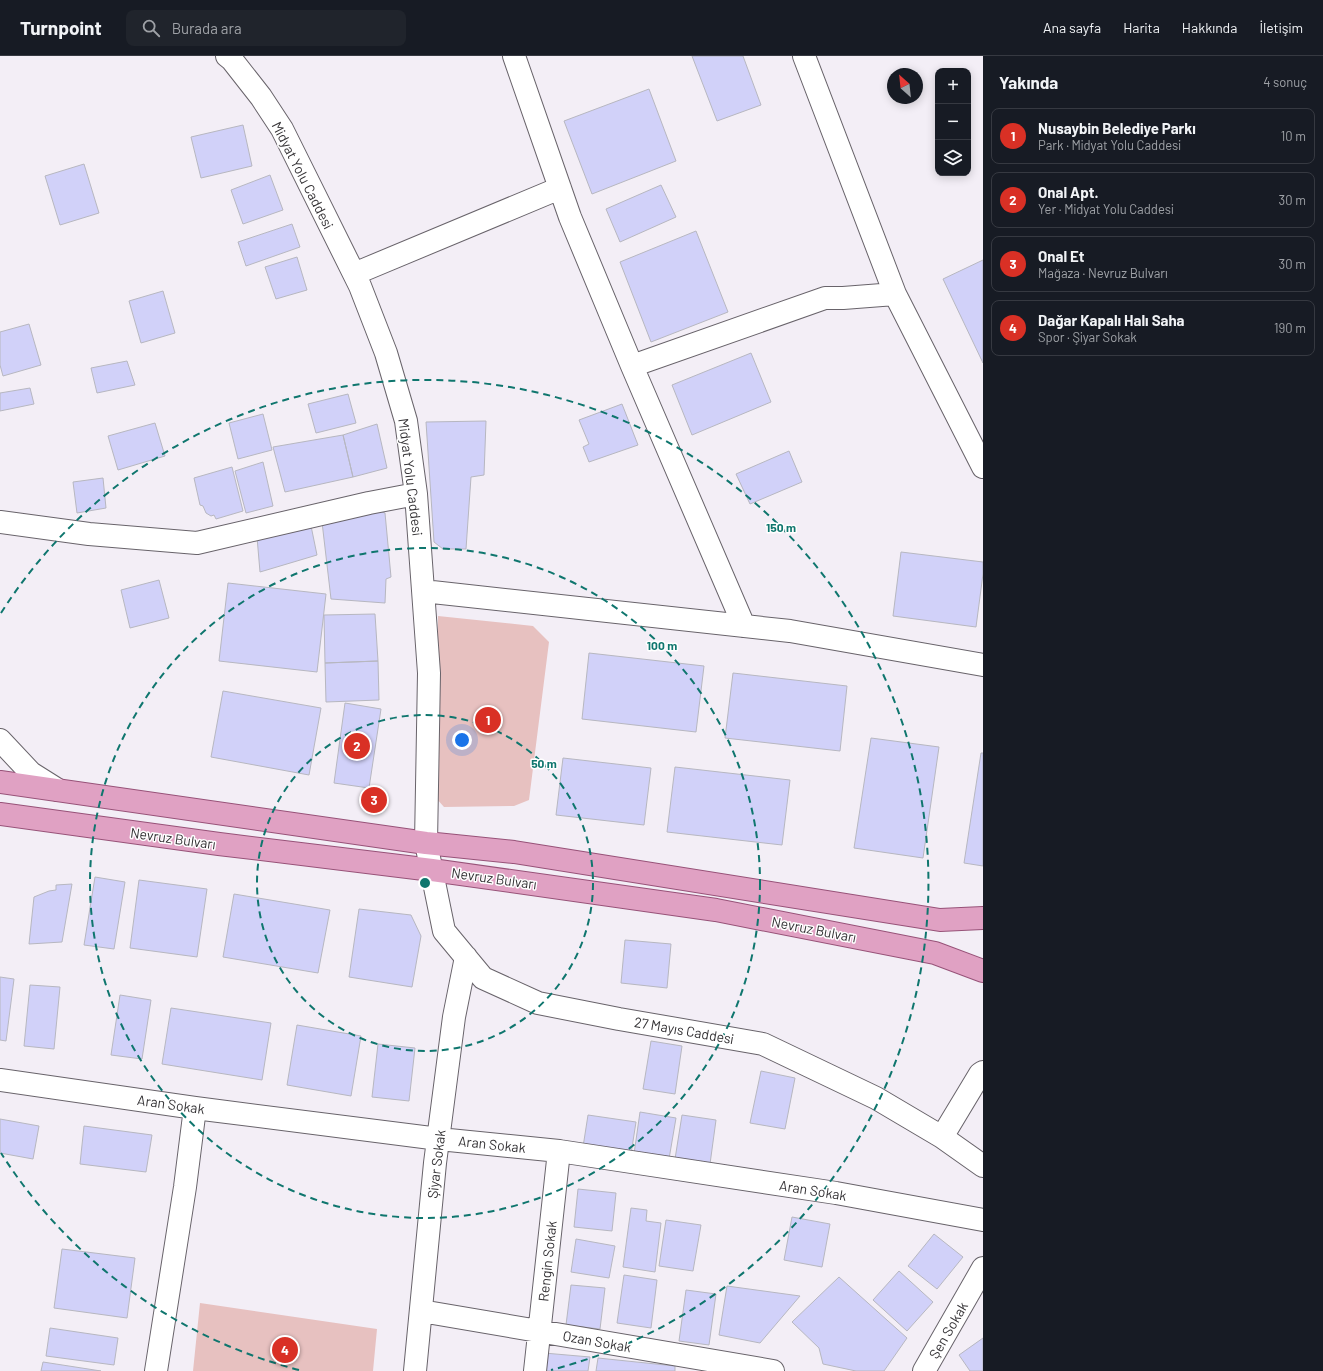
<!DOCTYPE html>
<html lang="tr">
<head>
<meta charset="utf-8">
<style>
  :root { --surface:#171b24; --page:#20242c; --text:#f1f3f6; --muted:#9ea1a6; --line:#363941; --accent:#d93025 }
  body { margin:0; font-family:Barlow,sans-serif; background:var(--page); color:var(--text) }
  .controls { position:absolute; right:12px; top:12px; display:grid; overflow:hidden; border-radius:8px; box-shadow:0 2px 10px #0003 }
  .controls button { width:36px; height:36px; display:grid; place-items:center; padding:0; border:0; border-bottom:1px solid var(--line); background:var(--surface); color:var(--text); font:20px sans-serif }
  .compass { position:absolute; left:887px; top:12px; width:36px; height:36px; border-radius:50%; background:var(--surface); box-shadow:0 2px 10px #0003; rotate:333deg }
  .you { position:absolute; left:462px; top:684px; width:14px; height:14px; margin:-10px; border:3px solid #fff; border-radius:50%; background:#1a73e8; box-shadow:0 0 0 6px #1a73e833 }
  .badge { display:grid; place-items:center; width:26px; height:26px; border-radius:50%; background:var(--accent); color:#fff; font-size:13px; font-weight:700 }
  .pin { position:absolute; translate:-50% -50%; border:2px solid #fff; box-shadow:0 1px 4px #0006 }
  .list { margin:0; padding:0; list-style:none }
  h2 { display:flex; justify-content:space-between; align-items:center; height:52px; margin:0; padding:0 16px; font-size:17px }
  h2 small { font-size:13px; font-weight:400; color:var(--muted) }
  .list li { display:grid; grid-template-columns:26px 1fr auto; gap:12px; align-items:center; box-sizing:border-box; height:56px; margin:0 8px 8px; padding:0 8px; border:1px solid var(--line); border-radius:8px }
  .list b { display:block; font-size:15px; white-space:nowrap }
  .list p { margin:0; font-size:13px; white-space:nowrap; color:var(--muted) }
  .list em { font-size:13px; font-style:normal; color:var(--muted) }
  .icon { flex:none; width:22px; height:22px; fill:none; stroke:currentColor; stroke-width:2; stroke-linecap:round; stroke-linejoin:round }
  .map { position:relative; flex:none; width:983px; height:1315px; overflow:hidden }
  header { display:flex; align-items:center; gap:24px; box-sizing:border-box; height:56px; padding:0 20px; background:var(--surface); border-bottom:1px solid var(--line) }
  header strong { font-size:19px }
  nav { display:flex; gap:22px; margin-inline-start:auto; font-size:14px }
  .search { width:280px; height:36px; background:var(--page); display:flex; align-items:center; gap:10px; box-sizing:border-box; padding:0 14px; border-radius:8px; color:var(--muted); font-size:15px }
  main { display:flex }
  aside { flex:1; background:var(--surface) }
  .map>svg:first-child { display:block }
  .green { fill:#e7c1c0 }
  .building { fill:#d1d1f9; stroke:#b7b7c0 }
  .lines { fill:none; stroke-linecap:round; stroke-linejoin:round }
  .minor-casing { stroke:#68636a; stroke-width:24 }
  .major-casing { stroke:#975278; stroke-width:24 }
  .minor { stroke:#fff; stroke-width:22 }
  .major { stroke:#e0a1c3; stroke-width:22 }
  .ring { fill:none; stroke:#0f766e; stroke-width:2; stroke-dasharray:7 5 }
  .labels { text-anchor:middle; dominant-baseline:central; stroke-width:3; stroke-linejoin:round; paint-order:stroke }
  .street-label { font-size:14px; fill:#353336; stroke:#fff }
  .centre { fill:#0f766e; stroke:#fff; stroke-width:2 }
  .ring-label { font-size:12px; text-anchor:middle; font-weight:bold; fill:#0f766e; stroke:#fff; stroke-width:3; stroke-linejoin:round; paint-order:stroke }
</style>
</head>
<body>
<header>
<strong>Turnpoint</strong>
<div class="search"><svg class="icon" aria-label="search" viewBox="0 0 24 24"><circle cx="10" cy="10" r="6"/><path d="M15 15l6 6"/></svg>Burada ara</div>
<nav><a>Ana sayfa</a><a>Harita</a><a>Hakkında</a><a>İletişim</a></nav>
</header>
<main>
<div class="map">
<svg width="983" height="1315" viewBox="0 0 983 1315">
  <rect width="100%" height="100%" fill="#f3eef6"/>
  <path class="green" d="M438,560L533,570L549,586L529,744L514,750L444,751L436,742Z
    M200,1247L377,1273L373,1315H193Z"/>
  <path class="building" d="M692,0H743L761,49L717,65Z
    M649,33L676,105L592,138L564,65Z
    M243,69L252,110L201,122L191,81Z
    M84,108L99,157L60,169L45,120Z
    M270,119L283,154L243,168L231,134Z
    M661,129L676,161L620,186L606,153Z
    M292,168L300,191L246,210L238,186Z
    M696,175L728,256L651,286L620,206Z
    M297,201L307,234L276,243L265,211Z
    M983,204V307L943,223Z
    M163,235L175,277L141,287L129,245Z
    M29,268L41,309L3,320L0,309V276Z
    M751,297L771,346L692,379L672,329Z
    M127,305L135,329L97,337L91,312Z
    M30,332L34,348L0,355V337Z
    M348,338L356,367L316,377L308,348Z
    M622,348L638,389L589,406L583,391L589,388L579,364Z
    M263,358L272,394L238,403L229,367Z
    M486,365L484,419L471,421L466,493H443L434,486L426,366Z
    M155,367L165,400L118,414L108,380Z
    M377,368L387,412L353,421L343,379Z
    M343,379L353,421L285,436L273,391Z
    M789,395L802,426L750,448L736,418Z
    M263,406L273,450L246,457L235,415Z
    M232,411L243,455L216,463L214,459L211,460L206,457L203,450L200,449L194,422Z
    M103,422L106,452L77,457L73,426Z
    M374,453L385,457L391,521L386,523L385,547L331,543L322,466Z
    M310,465L317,499L260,516L257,481Z
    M901,496L983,506V518L976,571L893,560Z
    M159,524L169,562L130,572L121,534Z
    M228,527L326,538L317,616L219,605Z
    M375,558L378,605L325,607L324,559Z
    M589,597L704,610L696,676L582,663Z
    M378,605L379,644L326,646L325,607Z
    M733,617L847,630L840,695L725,682Z
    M223,635L321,652L309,719L211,701Z
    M345,647L381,653L369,732L334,727Z
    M871,682L939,691L923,802L854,792Z
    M981,697H983V810L964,807Z
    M563,702L651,712L644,769L556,759Z
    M675,711L790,724L782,789L667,776Z
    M95,821L125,826L114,893L84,889Z
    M139,824L207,833L197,901L130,892Z
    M72,828L62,886L29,888L34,841L49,835L56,834V829Z
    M234,838L330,854L318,917L223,901Z
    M359,853L411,859L421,880L412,931L349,921Z
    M625,884L671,888L667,932L621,927Z
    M0,921L14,923L6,985L0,984Z
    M30,929L60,931L54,993L24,990Z
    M120,939L151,944L142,1003L111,999Z
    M171,952L271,967L262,1024L162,1008Z
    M297,969L361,980L351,1040L287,1029Z
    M651,985L682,990L675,1038L643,1033Z
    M378,988L415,992L409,1045L372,1041Z
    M761,1015L795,1022L785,1073L750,1067Z
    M640,1056L676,1062L669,1103L634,1098Z
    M588,1059L636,1066L631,1098L583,1091Z
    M682,1059L716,1064L710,1108L675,1103Z
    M0,1063L39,1070L33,1103L0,1097Z
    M84,1070L152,1079L146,1116L80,1108Z
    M578,1133L616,1137L612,1175L574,1171Z
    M631,1152L647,1154L646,1165L661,1167L655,1216L623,1211Z
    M792,1161L830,1168L822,1211L784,1204Z
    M666,1164L701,1169L693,1215L659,1210Z
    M934,1178L963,1201L937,1233L908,1210Z
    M576,1183L615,1190L609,1222L571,1216Z
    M62,1193L135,1202L127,1262L54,1252Z
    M899,1215L933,1246L907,1275L873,1244Z
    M624,1219L657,1224L651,1272L617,1267Z
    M839,1221L907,1282L884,1315H856L823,1308L819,1292L792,1266Z
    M571,1229L605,1232L600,1273L566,1269Z
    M727,1230L800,1240L760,1287L719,1279Z
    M686,1234L716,1238L709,1289L679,1285Z
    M50,1272L118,1282L114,1309L46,1300Z
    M983,1282V1315H970L959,1299Z
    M544,1297L590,1301L588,1315H542Z
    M598,1302L675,1310V1315H596Z
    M43,1306L101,1315H41Z"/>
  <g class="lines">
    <g class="minor-casing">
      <path id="minor" d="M227,0L232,4L261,41L282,73L360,230L386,297L406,365L416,438L429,617L426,787L444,875L483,922L538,947L619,963L763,988L876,1042L942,1081L983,1110
        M514,0L570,161L632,310L744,570
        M804,0L895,238L983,411
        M354,218L560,132
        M632,310L825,242H843L895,238
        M0,466L89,478L197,487L369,447L416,438
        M423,535L790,575L983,609
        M0,684L31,717L58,734
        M0,1024L195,1052L439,1083L559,1095L836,1137L983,1164
        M942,1081L980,1018L983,1016
        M421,1255L773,1315
        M156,1315L185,1131L195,1052
        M415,1315L435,1107L454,961L466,901
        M535,1315L559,1095
        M924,1315L983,1212"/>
    </g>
    <g class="major-casing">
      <path id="major" d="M0,726L426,787L514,796L940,864L983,862
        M0,758L219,788L432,814L716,854L935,897L983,915"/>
    </g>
    <use href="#minor" class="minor"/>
    <use href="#major" class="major"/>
  </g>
  <g class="ring">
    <circle cx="425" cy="827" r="168"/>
    <circle cx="425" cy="827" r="335"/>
    <path d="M299 1314A503 503 0 0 1 1 1097M1 557A503 503 0 1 1 551 1314"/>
  </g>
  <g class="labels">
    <g class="street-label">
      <text transform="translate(303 119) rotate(63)">Midyat Yolu Caddesi</text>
      <text transform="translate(411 421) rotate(83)">Midyat Yolu Caddesi</text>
      <text transform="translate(173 782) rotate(8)">Nevruz Bulvarı</text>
      <text transform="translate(494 822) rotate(8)">Nevruz Bulvarı</text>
      <text transform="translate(814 873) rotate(11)">Nevruz Bulvarı</text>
      <text transform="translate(684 974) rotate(10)">27 Mayıs Caddesi</text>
      <text transform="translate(171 1048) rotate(8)">Aran Sokak</text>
      <text transform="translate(492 1088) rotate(6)">Aran Sokak</text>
      <text transform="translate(436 1108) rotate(-83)">Şiyar Sokak</text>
      <text transform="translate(813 1134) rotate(9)">Aran Sokak</text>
      <text transform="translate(547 1205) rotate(-84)">Rengin Sokak</text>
      <text transform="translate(948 1274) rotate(-60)">Şen Sokak</text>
      <text transform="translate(597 1285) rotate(10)">Ozan Sokak</text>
    </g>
  </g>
  <circle cx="425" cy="827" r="6" class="centre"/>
  <g class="ring-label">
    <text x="781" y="476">150 m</text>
    <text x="662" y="594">100 m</text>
    <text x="544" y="712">50 m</text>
  </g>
</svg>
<div class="controls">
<button>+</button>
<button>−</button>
<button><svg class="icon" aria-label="layers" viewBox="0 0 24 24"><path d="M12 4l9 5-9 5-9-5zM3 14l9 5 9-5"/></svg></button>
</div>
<svg class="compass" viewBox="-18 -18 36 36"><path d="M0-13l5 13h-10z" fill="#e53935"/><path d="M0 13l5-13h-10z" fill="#9ea1a6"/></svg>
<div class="you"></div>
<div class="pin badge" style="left:488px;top:664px">1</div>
<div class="pin badge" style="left:357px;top:690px">2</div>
<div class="pin badge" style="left:374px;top:744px">3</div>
<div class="pin badge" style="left:285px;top:1294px">4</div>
</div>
<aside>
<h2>Yakında<small>4 sonuç</small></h2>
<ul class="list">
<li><span class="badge">1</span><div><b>Nusaybin Belediye Parkı</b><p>Park · Midyat Yolu Caddesi</p></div><em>10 m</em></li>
<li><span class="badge">2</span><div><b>Onal Apt.</b><p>Yer · Midyat Yolu Caddesi</p></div><em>30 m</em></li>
<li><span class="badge">3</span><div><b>Onal Et</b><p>Mağaza · Nevruz Bulvarı</p></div><em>30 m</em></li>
<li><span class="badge">4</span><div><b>Dağar Kapalı Halı Saha</b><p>Spor · Şiyar Sokak</p></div><em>190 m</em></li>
</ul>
</aside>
</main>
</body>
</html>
